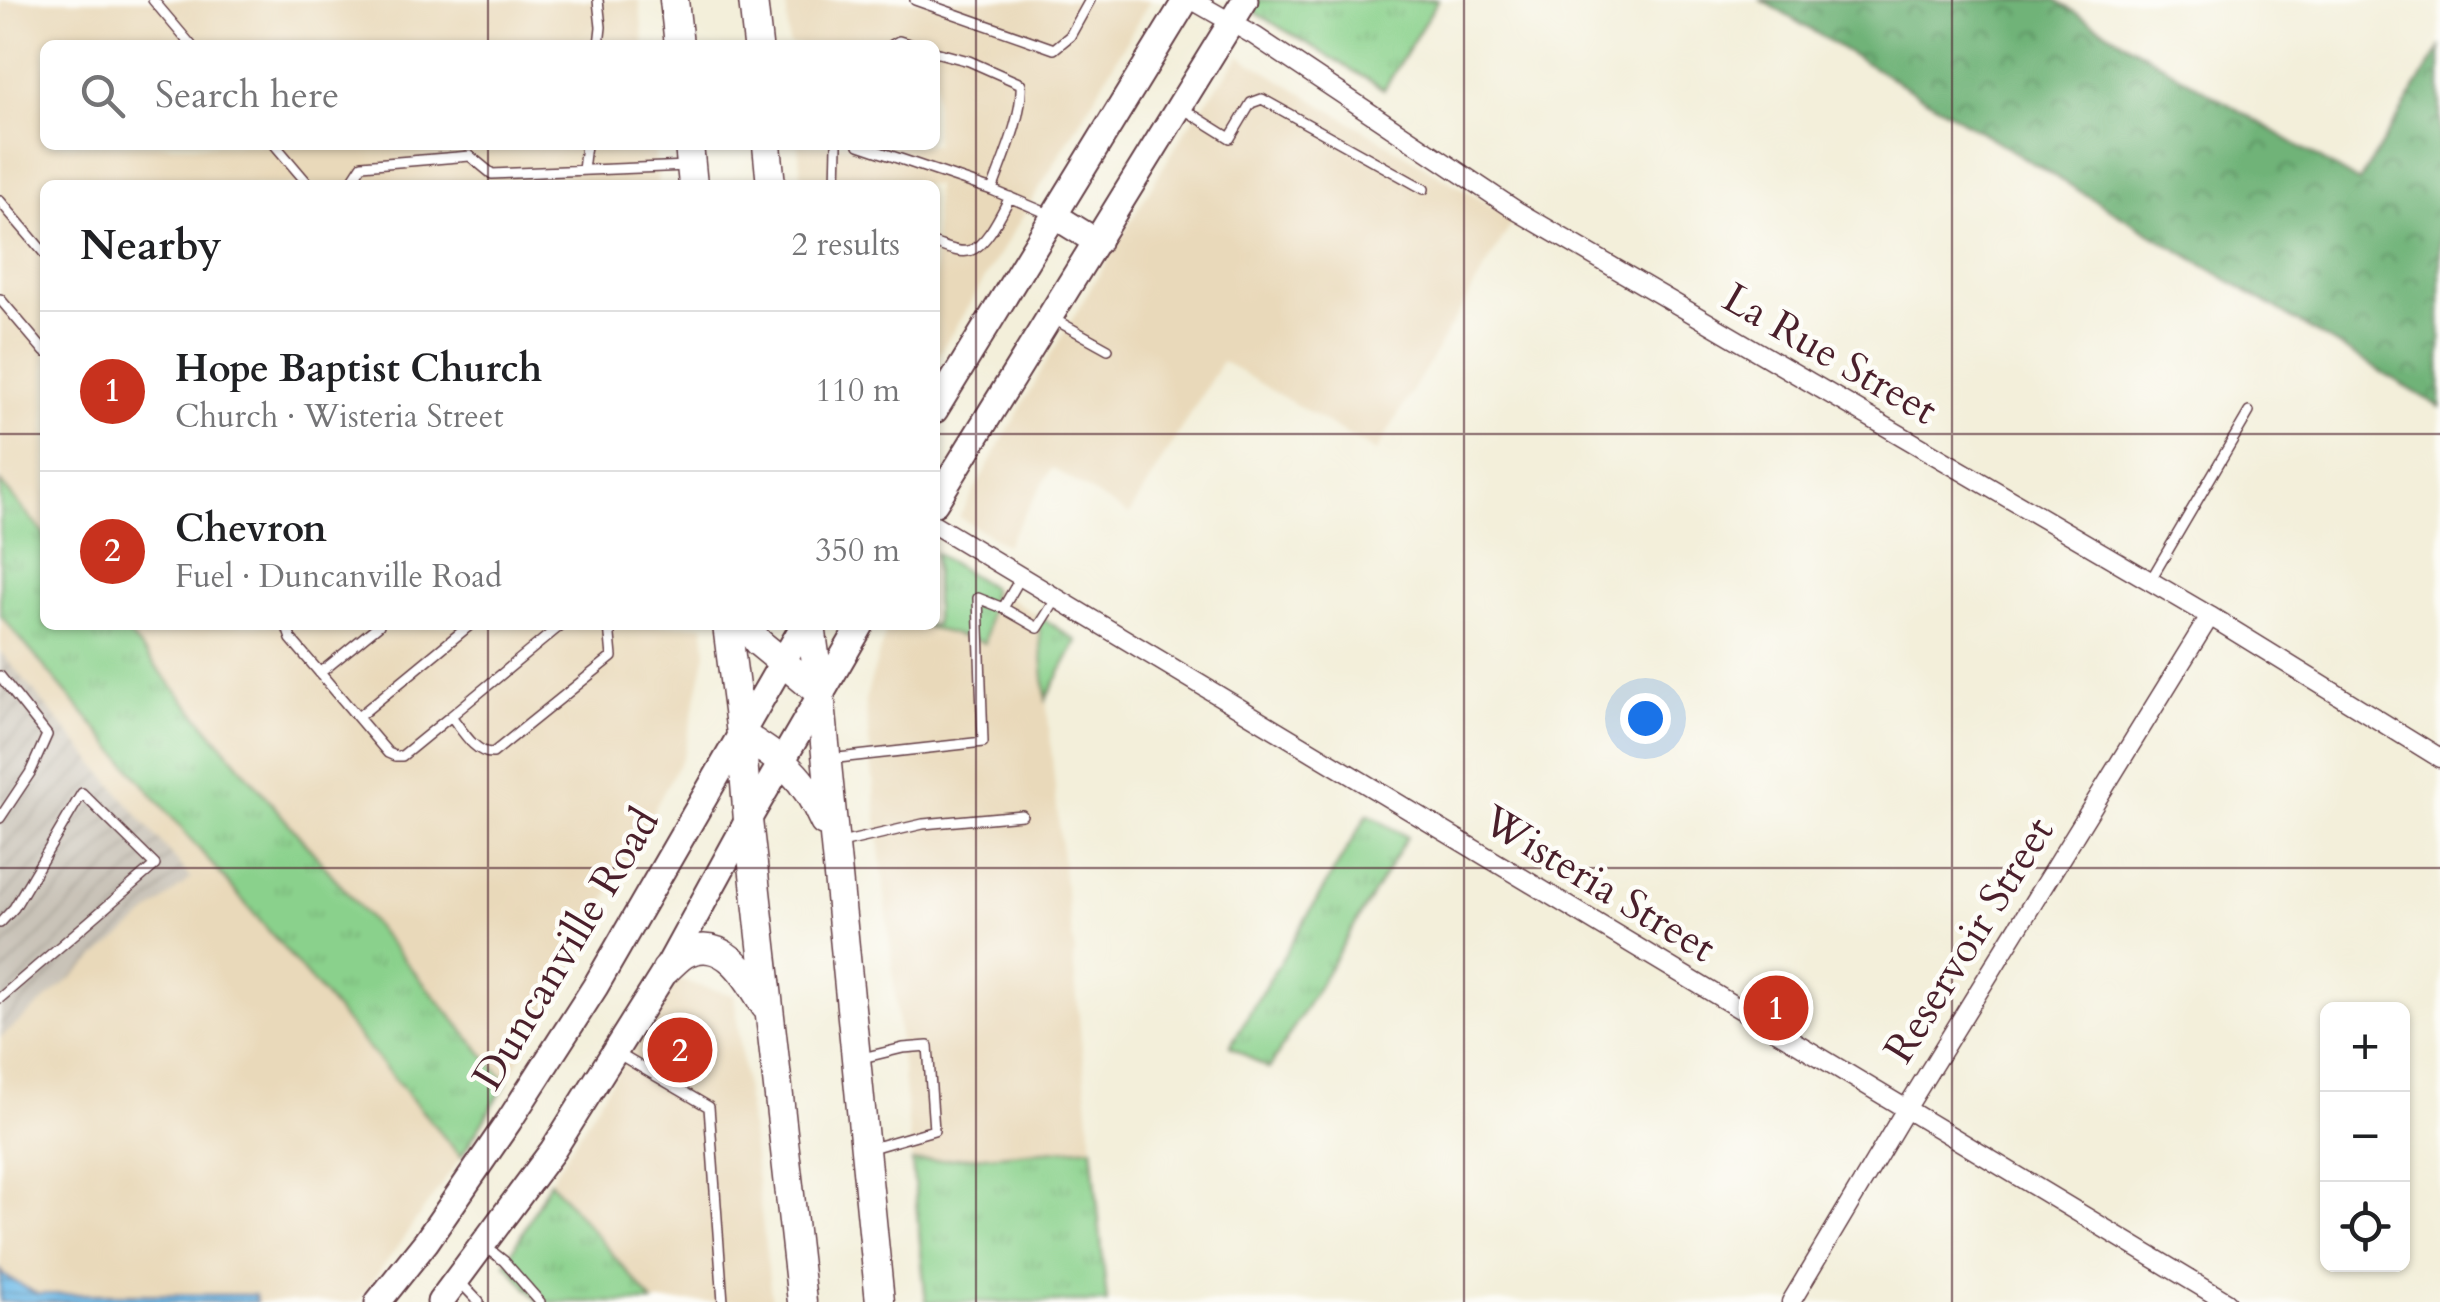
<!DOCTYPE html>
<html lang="en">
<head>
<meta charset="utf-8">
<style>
  :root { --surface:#fff; --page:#f6f6f6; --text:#202124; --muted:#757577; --line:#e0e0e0; --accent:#c8321e }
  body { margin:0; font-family:Cardo,serif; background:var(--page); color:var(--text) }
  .controls { position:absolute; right:30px; bottom:30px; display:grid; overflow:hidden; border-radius:15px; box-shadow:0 2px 8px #0004 }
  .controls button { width:90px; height:90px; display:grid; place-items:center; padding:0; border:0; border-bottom:2px solid var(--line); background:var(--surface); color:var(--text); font:50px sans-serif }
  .you { position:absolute; left:1645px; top:718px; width:35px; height:35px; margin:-25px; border:8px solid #fff; border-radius:50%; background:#1a73e8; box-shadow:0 0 0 15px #1a73e833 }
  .badge { display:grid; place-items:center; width:65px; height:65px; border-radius:50%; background:var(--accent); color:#fff; font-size:32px; font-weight:700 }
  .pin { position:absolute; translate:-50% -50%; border:5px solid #fff; box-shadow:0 2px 10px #0006 }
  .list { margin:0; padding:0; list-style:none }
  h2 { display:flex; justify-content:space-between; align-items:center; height:130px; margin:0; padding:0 40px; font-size:42px }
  h2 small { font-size:32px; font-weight:400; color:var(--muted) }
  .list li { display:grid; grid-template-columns:65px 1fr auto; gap:30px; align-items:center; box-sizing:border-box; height:160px; padding:0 40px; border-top:2px solid var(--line) }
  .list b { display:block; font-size:38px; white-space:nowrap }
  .list p { margin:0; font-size:32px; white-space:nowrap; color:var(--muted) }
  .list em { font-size:32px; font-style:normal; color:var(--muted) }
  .icon { flex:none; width:55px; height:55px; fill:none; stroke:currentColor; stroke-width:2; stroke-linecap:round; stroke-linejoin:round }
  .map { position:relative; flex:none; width:2440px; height:1302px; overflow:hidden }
  .search { position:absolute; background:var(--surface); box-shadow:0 2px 8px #0004; left:40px; top:40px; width:900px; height:110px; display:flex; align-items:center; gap:25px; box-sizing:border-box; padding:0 35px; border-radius:15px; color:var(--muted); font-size:38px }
  .panel { position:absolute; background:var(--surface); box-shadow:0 2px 8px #0004; left:40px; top:180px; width:900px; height:450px; border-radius:15px }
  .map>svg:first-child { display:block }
  .built { fill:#e9d9ba }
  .industrial { fill:url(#industrial-furrows) }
  .grass { fill:url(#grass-tufts); stroke:#6a785c; stroke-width:2.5 }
  .forest { fill:url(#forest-crowns); stroke:#5c6952; stroke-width:2.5 }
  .water { fill:url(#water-rules); stroke:#5d6e8a; stroke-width:2.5 }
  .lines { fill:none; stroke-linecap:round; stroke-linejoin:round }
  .lane-casing { stroke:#633e45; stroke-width:12 }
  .street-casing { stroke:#633e45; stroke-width:21 }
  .secondary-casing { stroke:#633e45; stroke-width:29 }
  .primary-casing { stroke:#633e45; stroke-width:31 }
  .lane { stroke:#fff; stroke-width:9 }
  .street { stroke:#fff; stroke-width:18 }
  .secondary { stroke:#fff; stroke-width:25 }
  .primary { stroke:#fff; stroke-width:28 }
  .grid { fill:none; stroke:#4a1f2b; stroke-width:2.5; stroke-opacity:0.55 }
  .labels { text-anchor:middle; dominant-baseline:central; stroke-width:9; stroke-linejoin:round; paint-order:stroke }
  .street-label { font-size:42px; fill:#4a1f2b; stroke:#fdfcf7 }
</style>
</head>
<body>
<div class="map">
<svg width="2440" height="1302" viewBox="0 0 2440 1302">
  <defs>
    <pattern id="industrial-furrows" width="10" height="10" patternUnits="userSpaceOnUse" patternTransform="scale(2.5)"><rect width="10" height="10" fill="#c9c3b8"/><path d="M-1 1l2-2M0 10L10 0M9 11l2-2" fill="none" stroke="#aea79e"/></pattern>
    <pattern id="grass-tufts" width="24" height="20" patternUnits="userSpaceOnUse" patternTransform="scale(2.5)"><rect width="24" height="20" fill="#8ad18c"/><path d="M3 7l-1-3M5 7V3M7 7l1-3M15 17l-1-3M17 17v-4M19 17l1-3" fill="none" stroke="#79b379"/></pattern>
    <pattern id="forest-crowns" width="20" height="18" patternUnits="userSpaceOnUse" patternTransform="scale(2.5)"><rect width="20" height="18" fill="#6fb378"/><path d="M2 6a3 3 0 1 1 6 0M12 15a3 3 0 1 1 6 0" fill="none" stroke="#5d9163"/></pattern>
    <pattern id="water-rules" width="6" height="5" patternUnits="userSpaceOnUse" patternTransform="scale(2.5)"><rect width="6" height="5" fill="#70bce9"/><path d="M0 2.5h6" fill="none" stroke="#5e98bd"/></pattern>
  </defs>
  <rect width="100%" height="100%" fill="#fdfcf7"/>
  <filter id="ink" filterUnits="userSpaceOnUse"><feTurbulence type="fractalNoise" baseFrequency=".01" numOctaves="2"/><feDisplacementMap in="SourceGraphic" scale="20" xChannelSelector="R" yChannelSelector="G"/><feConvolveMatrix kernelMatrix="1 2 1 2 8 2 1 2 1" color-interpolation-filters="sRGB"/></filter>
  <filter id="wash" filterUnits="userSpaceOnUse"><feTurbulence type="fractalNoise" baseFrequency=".0048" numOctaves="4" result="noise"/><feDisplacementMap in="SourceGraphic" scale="40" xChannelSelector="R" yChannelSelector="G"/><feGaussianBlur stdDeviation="2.25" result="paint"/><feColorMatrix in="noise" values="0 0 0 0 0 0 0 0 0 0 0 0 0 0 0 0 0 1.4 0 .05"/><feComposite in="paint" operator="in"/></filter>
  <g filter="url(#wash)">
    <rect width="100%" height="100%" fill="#f3efda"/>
    <path class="built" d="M0,0H639L644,45H45V145H654L658,185H45V535L0,482Z
      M786,0H1150L1094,98L935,361V185H802L798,145H935V45H789Z
      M1240,56L1514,220L1376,452L1222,361L1129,515L1052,468L1006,545L959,517L1047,361L1186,129Z
      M992,588L1038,616L1064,878L1075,954L1073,958L1092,1147L912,1162L865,700L888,625H918L985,643Z
      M0,618L461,1157L358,1302H0Z
      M121,625H704L706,653L684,754L507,1082Z
      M674,979L734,995L772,1302H653L550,1181Z"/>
    <path class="industrial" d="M0,651L191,878L0,1038Z"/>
    <path class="grass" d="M1234,0H1438L1384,89Z
      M0,482L45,535V625H121L507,1082L461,1157L0,615Z
      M935,553L992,588L985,643L918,625H935Z
      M1038,616L1077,641L1046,699Z
      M1368,814L1407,837L1269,1069L1230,1046Z
      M1092,1147L1107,1302H926L912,1162Z
      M550,1181L653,1302H539L506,1263Z"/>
    <path class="forest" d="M1761,0H2054L2359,182L2440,48V407Z"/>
    <path class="water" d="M0,1270L3,1275L37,1294L255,1295L256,1302H0Z"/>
  </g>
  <g filter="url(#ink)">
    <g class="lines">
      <g class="lane-casing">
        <path id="lane" d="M153,0L191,45
          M598,0L601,27L599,45
          M915,0L1054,49L1070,36L1090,0
          M892,45L899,41L912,45
          M935,52L969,61L1021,84C1023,116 1003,159 992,190
          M1182,108L1230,138L1251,103L1262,99L1424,189
          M275,145L309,185
          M859,145L992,190L1049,214
          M583,170L586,145
          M349,185L362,165L470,156L492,174L688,166
          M836,185L837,145
          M0,201L45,254
          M935,244C945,247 959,253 968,251C986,248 1002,212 1010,197
          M0,299L45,352
          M1052,318L1108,349
          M2150,581L2249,412
          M1003,608L1038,628L1057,598
          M290,625L288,630L291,639L320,673
          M379,625L320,673L388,753L395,756H402L451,716C462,730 475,754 493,753L612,657L609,625
          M0,676L47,735L30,773L0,818
          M451,716L561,625
          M358,717L470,625
          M829,759L983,742L978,598L1003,608L1021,577
          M841,843L923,824L1022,815
          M0,923L14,908L82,793L155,865L0,998
          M617,1053L709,1107L723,1302
          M858,1059L903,1048L928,1046L934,1130L868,1149
          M485,1246L504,1261L540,1302
          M459,1281L479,1302"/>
      </g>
      <g class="street-casing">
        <path id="street" d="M1192,0L1255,36L1517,211L2210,616L2440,758
          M935,525L2227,1302
          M1791,1302L1906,1109L2210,616"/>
      </g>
      <g class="secondary-casing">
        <path id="secondary" d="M1055,216L1097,242
          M935,410L1186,0
          M935,503L1245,0
          M378,1302L426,1242L509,1121L595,987L804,625
          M440,1302L553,1150L666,970L748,820L861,625"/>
      </g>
      <g class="primary-casing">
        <path id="primary" d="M674,0L679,45
          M753,0L758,45
          M689,145L693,185
          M767,145L771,185
          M727,625L741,734L748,820L802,1302
          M746,625L758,642L820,693
          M811,625L820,693L880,1302
          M741,734C784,762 803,774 824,822
          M666,970C671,965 678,958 684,954C724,933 748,978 765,1006"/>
      </g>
      <use href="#lane" class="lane"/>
      <use href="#street" class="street"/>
      <use href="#secondary" class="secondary"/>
      <use href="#primary" class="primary"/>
    </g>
  </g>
  <path class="grid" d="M488,0V45M976,0V1302M1464,0V1302M1952,0V1302M488,145V185M0,434H45M935,434H2440M488,625V1302M0,868H2440"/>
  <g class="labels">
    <g class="street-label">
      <text transform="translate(1830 354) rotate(30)">La Rue Street</text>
      <text transform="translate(1599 884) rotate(31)">Wisteria Street</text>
      <text transform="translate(1969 940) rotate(-58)">Reservoir Street</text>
      <text transform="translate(566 949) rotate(-59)">Duncanville Road</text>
    </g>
  </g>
</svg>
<div class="controls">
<button>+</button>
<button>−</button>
<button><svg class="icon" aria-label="locate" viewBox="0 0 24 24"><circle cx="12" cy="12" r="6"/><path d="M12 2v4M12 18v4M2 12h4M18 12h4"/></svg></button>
</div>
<div class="you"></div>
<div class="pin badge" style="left:1776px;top:1008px">1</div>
<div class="pin badge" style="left:680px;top:1050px">2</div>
<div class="search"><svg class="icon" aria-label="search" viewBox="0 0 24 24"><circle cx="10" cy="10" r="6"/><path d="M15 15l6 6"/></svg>Search here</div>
<section class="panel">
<h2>Nearby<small>2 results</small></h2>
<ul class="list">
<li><span class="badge">1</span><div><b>Hope Baptist Church</b><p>Church · Wisteria Street</p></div><em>110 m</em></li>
<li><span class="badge">2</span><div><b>Chevron</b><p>Fuel · Duncanville Road</p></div><em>350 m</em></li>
</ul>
</section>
</div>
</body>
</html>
